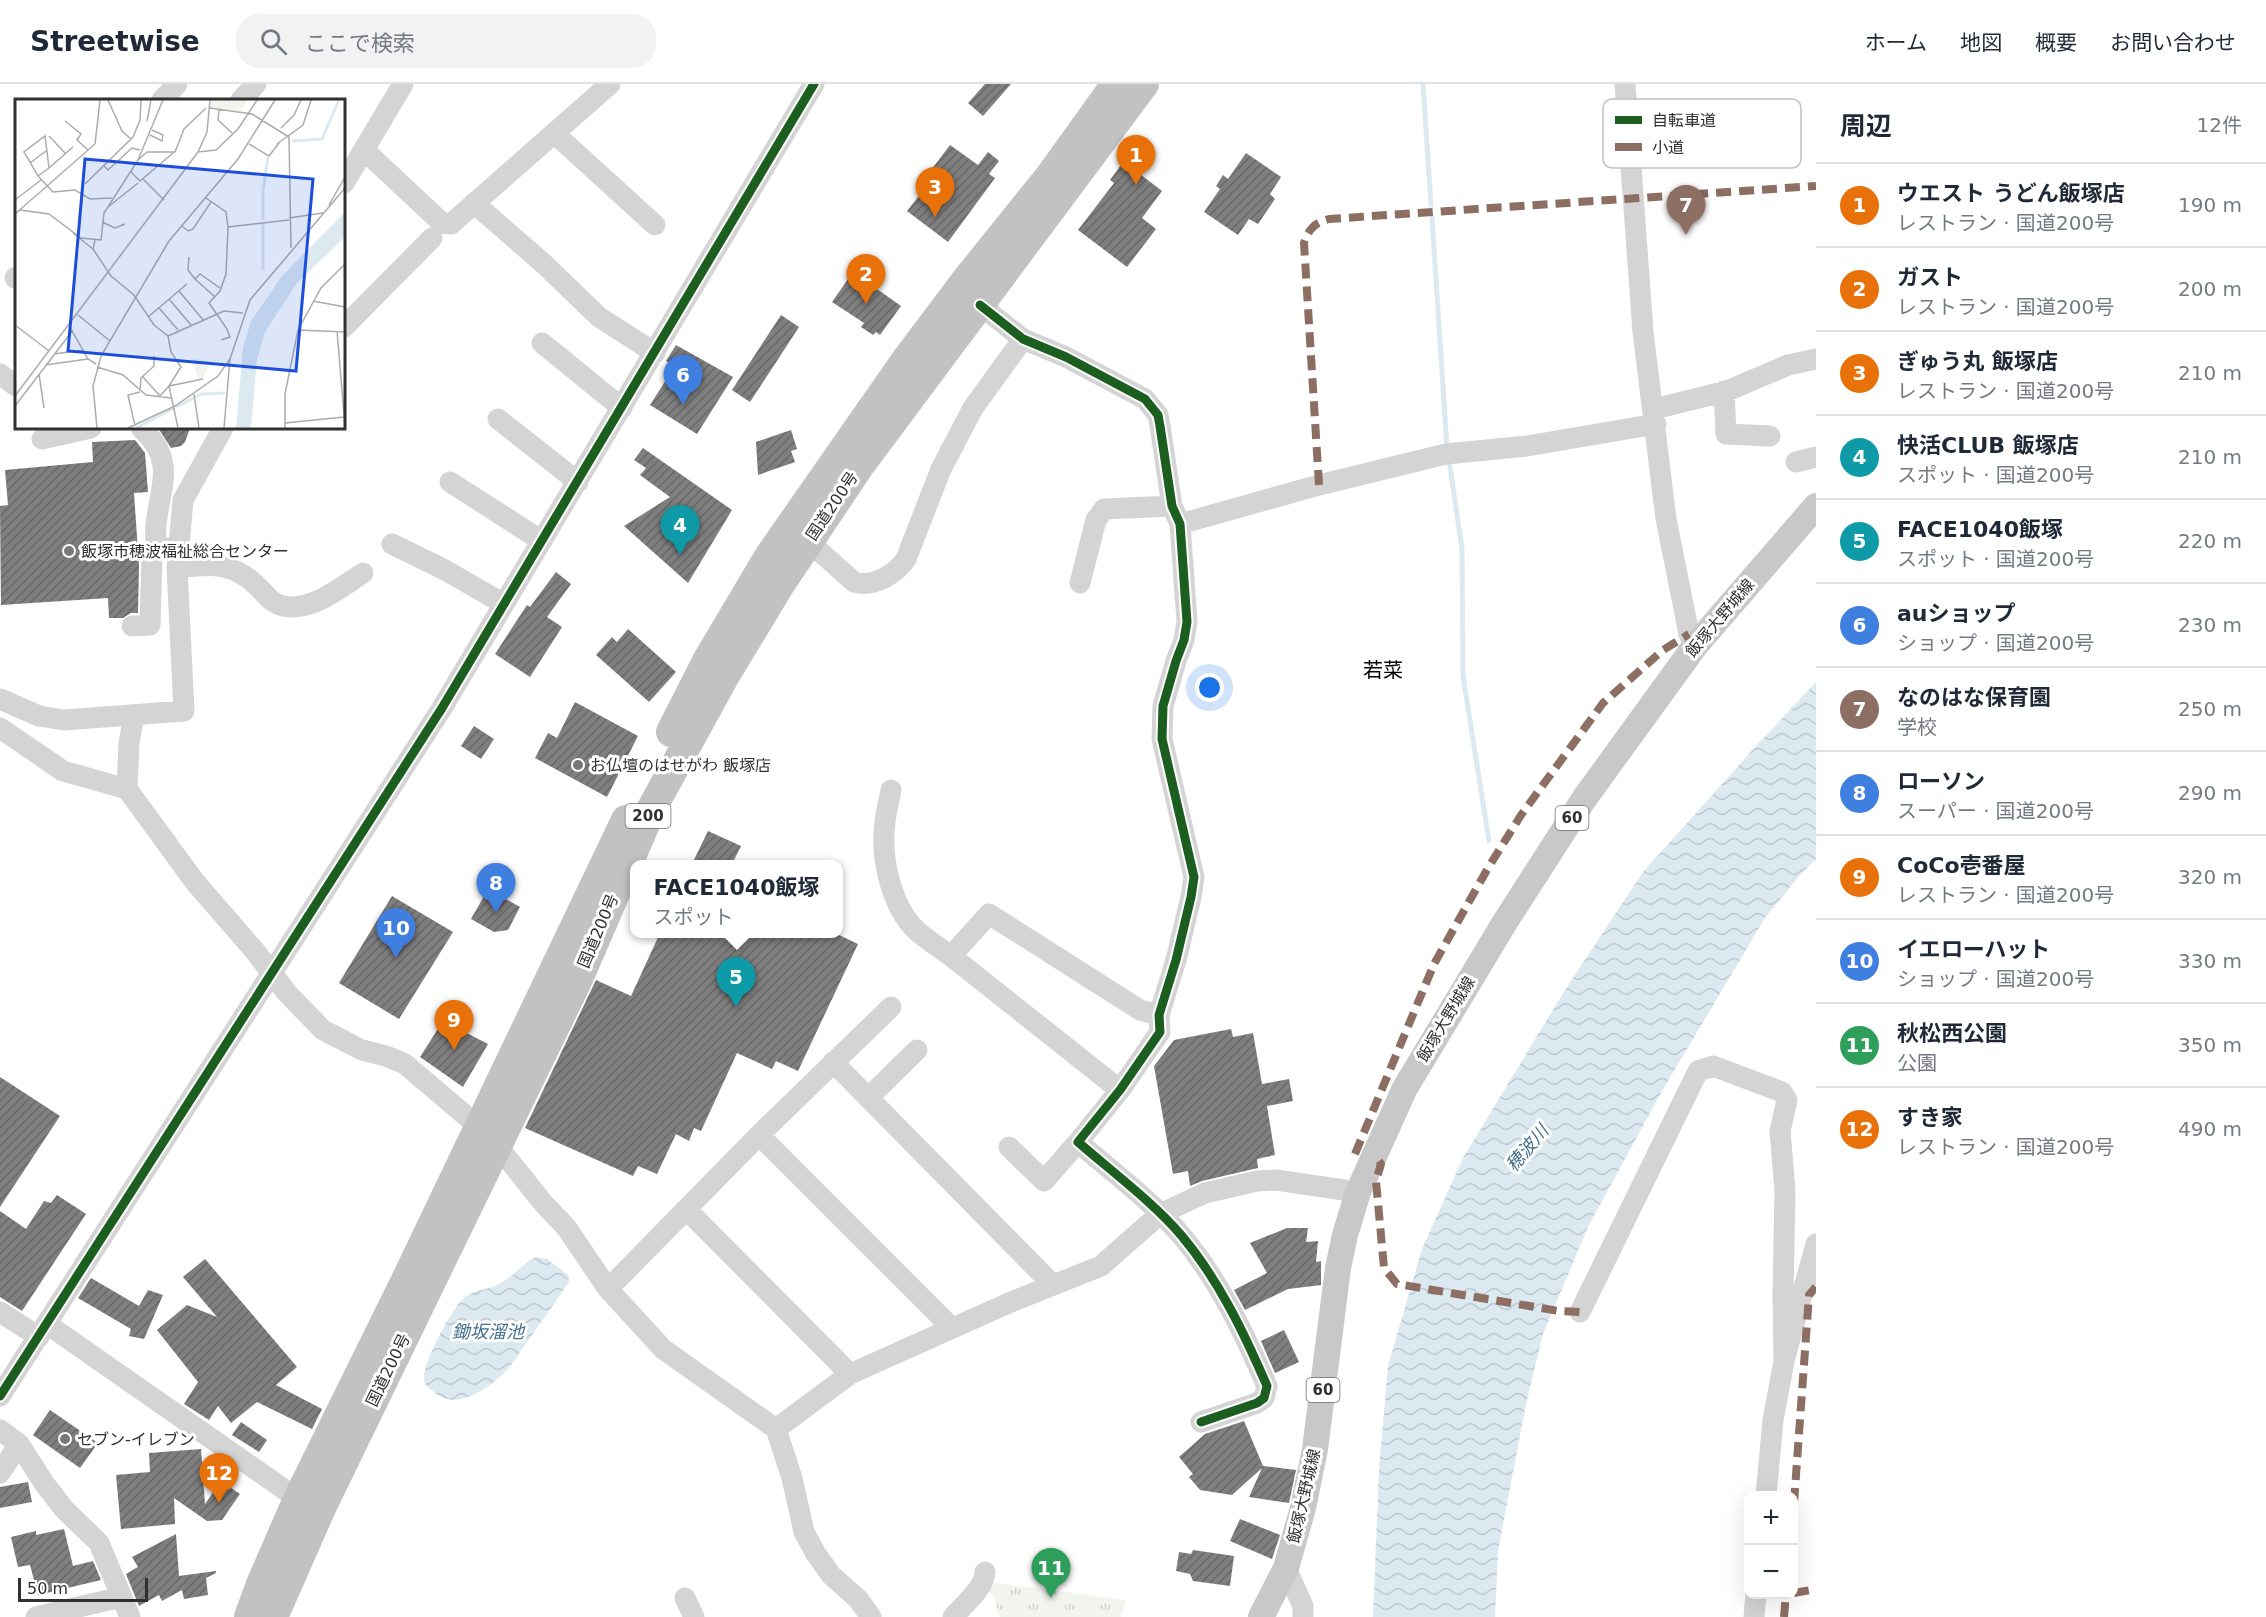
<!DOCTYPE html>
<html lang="ja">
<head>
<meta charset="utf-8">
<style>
  :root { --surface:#fff; --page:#f2f2f3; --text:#1f2937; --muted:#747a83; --line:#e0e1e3; --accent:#787878 }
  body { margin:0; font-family:"DejaVu Sans","Noto Sans JP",sans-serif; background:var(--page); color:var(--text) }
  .controls { position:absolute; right:18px; bottom:18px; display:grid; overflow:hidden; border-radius:12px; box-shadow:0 6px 24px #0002 }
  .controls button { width:54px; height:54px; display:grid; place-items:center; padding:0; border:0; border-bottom:2px solid var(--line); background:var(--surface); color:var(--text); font:30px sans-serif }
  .scale { position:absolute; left:18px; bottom:15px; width:130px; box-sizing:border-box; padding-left:6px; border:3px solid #303030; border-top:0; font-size:16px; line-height:21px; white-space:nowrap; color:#303030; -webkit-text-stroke:4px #fff; paint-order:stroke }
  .you { position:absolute; left:1210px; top:604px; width:21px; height:21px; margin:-15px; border:4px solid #fff; border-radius:50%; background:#1a73e8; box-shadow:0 0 0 9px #1a73e833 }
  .badge { display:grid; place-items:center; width:39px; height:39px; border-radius:50%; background:var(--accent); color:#fff; font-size:20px; font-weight:700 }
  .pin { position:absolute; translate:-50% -50px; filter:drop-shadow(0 2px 3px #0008) }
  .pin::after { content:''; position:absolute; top:32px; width:21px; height:18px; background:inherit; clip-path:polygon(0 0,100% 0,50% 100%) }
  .popup { position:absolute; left:630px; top:776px; width:213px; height:78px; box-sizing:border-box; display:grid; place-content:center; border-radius:12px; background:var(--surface); filter:drop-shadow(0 2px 4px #0005); font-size:20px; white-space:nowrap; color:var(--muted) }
  .popup b { font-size:22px; color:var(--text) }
  .popup::after { content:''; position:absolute; left:50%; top:100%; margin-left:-12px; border:12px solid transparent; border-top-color:var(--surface) }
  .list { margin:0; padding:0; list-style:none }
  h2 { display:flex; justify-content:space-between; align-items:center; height:78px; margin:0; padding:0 24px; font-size:26px }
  h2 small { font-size:20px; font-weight:400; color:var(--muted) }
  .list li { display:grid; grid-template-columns:39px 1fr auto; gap:18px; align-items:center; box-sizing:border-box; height:84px; padding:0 24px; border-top:2px solid var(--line) }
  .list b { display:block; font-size:22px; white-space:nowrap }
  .list p { margin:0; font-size:20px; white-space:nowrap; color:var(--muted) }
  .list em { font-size:20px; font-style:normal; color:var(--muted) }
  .icon { flex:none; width:33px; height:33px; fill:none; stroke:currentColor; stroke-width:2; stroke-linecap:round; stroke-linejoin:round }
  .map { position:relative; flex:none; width:1816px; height:1533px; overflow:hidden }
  header { display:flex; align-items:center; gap:36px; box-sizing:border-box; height:84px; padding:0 30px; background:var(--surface); border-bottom:2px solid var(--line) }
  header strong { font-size:28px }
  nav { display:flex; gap:33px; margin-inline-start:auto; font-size:21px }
  .search { width:420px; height:54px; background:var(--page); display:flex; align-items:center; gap:15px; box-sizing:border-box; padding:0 21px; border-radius:24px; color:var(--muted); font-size:22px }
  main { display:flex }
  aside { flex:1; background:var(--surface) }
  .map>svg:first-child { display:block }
  .grass { fill:url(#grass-tufts) }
  .water { fill:url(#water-waves) }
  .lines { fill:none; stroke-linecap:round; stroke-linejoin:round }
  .stream { stroke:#dce9f1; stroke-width:5 }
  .building { fill:url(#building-hatch) }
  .minor { stroke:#d4d4d4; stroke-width:21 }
  .major { stroke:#c8c8c8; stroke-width:26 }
  .highway { stroke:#c2c2c2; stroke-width:30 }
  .quiet { stroke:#8d6e63; stroke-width:8; stroke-dasharray:15 8; stroke-linecap:butt }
  .cycleway-casing { stroke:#fff; stroke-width:13 }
  .cycleway { stroke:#1b5e20; stroke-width:9 }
  .poi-dot { fill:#787878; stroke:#fff; stroke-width:2 }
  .labels { text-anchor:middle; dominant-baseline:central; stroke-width:6; stroke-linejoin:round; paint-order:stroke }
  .shield { fill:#fff; stroke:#6e6e6e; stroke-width:1.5 }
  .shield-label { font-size:15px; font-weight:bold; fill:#303030 }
  .street-label { font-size:16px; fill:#303030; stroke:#fff }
  .poi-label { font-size:16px; fill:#303030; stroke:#fff; text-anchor:start }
  .water-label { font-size:18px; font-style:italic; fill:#42708e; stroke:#fff }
  .quarter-label { font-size:20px; fill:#000; stroke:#fff }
  .inset-river { fill:none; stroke:#dce9f1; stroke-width:3 }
  .inset-road { fill:none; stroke:#acacac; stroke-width:1.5 }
  .view { fill:#1d4ed8; fill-opacity:0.15; stroke:#1d4ed8; stroke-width:3 }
  .inset-edge { fill:none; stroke:#303030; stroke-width:3 }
  .key { fill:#fff; stroke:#c1c1c1; stroke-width:1.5 }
  .key-label { font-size:16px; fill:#303030 }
</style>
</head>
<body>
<header>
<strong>Streetwise</strong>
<div class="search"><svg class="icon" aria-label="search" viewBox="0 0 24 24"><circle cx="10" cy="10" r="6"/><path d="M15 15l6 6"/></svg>ここで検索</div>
<nav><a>ホーム</a><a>地図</a><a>概要</a><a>お問い合わせ</a></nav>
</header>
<main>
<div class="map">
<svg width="1816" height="1533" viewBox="0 0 1816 1533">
  <defs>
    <pattern id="grass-tufts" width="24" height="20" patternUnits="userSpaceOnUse" patternTransform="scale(1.5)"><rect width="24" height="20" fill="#f1f5ed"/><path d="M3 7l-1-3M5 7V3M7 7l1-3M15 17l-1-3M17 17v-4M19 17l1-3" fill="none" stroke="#cfd2cc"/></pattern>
    <pattern id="water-waves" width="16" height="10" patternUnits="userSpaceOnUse" patternTransform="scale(1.5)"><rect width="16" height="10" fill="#dce9f1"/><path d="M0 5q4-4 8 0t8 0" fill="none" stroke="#bdc8cf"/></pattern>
    <pattern id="building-hatch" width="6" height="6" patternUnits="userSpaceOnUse" patternTransform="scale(1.5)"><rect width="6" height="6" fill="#7f7f7f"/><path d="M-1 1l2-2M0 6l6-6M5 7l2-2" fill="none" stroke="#686868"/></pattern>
  </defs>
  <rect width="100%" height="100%" fill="#fff"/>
  <path class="grass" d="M986,1498L1126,1516L1121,1533H1000L993,1511L982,1506Z"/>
  <path class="water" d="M1816,598V775L1800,791L1765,834L1662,1007L1588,1143L1543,1250L1526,1320L1498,1467L1495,1533H1373L1379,1385L1388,1282L1422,1165L1463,1074L1565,906L1643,788L1757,661Z
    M536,1173L547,1175L568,1191L569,1198C554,1220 538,1243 522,1265C516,1274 510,1284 502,1291C484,1307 456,1327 434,1308C429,1304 424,1301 424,1294C423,1279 453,1222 465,1213C475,1205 488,1206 499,1200C513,1193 522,1180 536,1173Z"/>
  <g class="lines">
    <path class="stream" d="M1423,0L1431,121
      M1432,134L1447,364
      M1449,376L1462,465L1463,592L1489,757"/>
  </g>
  <path class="building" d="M985,0H1011L983,32L968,19Z
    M950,61L978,81L988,68L999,77L989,90L995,94L948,158L907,127L930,98L925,94Z
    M1246,69L1281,93L1270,110L1275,115L1258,140L1249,135L1238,151L1204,128L1220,105L1216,102L1223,91L1228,95Z
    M1126,74L1142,86L1140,90L1162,107L1142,134L1156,145L1127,183L1078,146L1114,99L1110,96Z
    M853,188L901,222L880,251L876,248L873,251L861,243L864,239L832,218Z
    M781,231L799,243L750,318L732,306Z
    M676,261L733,293L697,350L650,321L675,282L666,277Z
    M158,344H190L185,358L181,362L171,364Z
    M791,346L797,365L791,367L795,378L758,391L756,358Z
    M135,356L145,369L148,408L134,409L139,482L138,529H131L123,534H109L108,514L1,521L0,422L8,421L5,386L93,378L92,358Z
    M643,364L732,426L688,499L624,442L670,413L640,391L646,384L634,376Z
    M556,488L571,500L547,533L562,543L530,593L495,570L527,521L530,523Z
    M628,545L676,588L649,618L596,571L612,553L617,558Z
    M575,618L638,652L607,713L535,674L548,649L557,654Z
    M474,642L494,655L481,675L461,662Z
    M708,747L741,762L732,780H692Z
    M488,805L520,823L508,846L494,848L471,835Z
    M392,812L453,848L399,935L339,899Z
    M660,849H835L858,860L798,987L776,977L772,985L737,969L701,1047L694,1044L689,1057L676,1050L657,1090L638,1082L633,1092L525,1044L596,896L631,912Z
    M443,937L488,960L463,1003L420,973Z
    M1231,945L1233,953L1253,949L1262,1000L1289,995L1293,1017L1267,1022L1275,1071L1257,1075L1258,1084L1202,1097L1190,1102L1188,1087L1173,1090L1154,982L1174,956Z
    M0,993L60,1032L0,1123Z
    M57,1111L86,1130L22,1227L0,1213V1127L26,1145L44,1117L51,1119Z
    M1287,1144H1308L1306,1158L1318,1157L1316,1178L1321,1177V1201L1288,1205L1245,1226L1234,1206L1267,1189L1250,1159Z
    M205,1175L297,1283L276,1301L322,1325L312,1345L257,1318L231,1339L218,1322L209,1336L184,1320L198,1298L157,1246L187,1221L217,1233L183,1193Z
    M91,1194L139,1222L148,1206L163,1211L144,1255L129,1252L131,1245L78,1214Z
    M1284,1246L1299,1278L1275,1289L1261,1257Z
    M50,1326L98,1359L80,1384L33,1351Z
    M1244,1337L1263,1382L1296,1386L1289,1419L1249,1413L1262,1384L1232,1411L1200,1406L1189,1393L1193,1390L1179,1373L1205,1350Z
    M241,1338L267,1356L259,1368L232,1351Z
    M201,1365L205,1420L221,1397L240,1410L222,1436L207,1437L174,1414L175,1440L121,1445L116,1391L150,1388L149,1369Z
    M28,1398L32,1418L0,1424V1403Z
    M1240,1435L1280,1451L1272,1475L1230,1457Z
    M64,1445L73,1482L93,1477L101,1496L38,1511L30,1481L18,1483L11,1453L36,1447V1451Z
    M176,1450L179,1492L216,1487V1489L206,1494L208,1511L184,1515L182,1506L162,1517L159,1511L139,1522L126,1490L138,1483L132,1473Z
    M1193,1466L1234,1472L1230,1502L1193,1497L1190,1490L1176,1487L1179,1468L1191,1470Z"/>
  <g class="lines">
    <path class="minor" d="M1625,0L1643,248L1666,435L1689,550L1695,562
      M162,16L177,0
      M241,16L256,0
      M554,49L655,141
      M364,66L442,139L451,140L610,0
      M344,99L403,0
      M474,119L544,180L599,233L655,269
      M15,194L16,193
      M980,221L1023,255L1066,273L1145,315L1158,331L1160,342L1172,422L1180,440L1187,538L1184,556L1176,577L1163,622L1162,655L1194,793L1191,813L1176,876L1159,931L1160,948L1120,1006L1078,1058C1110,1086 1154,1119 1181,1151C1219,1196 1244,1249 1267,1302L1264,1314L1257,1319L1201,1338
      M344,243L432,154
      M542,259L622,324
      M0,290L16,302
      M1724,307L1726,350L1770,352
      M1654,325L1727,307L1788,281L1816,275
      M498,335L578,398
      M141,344C186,384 148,418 157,466
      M42,355L91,344
      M1796,378L1816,373
      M450,398L542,457
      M1180,440L1319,401L1446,370L1527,362L1656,340
      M808,457L854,498C873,504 896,490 906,475L941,385L973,324L1023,255
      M392,460L445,486L504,520
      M177,484C210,480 233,477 258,503C267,511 271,519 283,522C312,528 341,503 363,489
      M1080,499L1096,436L1104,425L1172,422
      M132,542L150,541L152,472L155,467L168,464
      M0,615L39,632L64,636L184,627L177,484L183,416L223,344
      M134,631L129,659L127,705L195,798L254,866L287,909L323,946L362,966L386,972L405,980L479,1043L496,1060L544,1120L566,1143L608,1205L663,1265L776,1345L792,1394L804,1448L816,1470L831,1491L858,1515L871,1533
      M0,644L63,687L127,705
      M891,706C889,717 886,728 885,738C880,772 891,823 917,847C927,856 940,864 951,872
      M833,978L1053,1201
      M1120,1006L951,872L989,830L1140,926L1159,931
      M868,1014L917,966
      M759,1051L952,1244
      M1009,1063L1044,1097L1078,1058
      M687,1126L850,1290
      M608,1205L759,1051L891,923
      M0,1228L39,1253
      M1580,1228L1698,987L1713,982L1782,1008L1787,1016L1780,1047L1785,1106L1783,1211L1784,1277
      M47,1240L298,1415L309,1420
      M0,1312L442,624L814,0
      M776,1345L850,1290L1011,1218L1101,1182L1160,1130L1205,1109L1257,1097L1276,1096L1358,1108
      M0,1346L19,1360L44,1399L64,1425L99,1459L130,1533
      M0,1389L19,1360
      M1766,1412L1773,1336L1784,1277L1816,1160
      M1286,1484L1303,1522V1533
      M685,1514L694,1533
      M36,1533L121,1513
      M953,1533C964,1520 984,1505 985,1488
      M1754,1533L1756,1510"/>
    <path class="major" d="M1261,1533L1286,1484L1303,1424L1315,1365L1338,1184L1345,1151L1358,1108L1405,1004L1505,838L1584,715L1695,562L1816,422"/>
    <path class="highway" d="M671,648L707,577L770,471L906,276L967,195L1050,92L1116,0
      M249,1533L261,1500L298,1415L408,1192L626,736
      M273,1533L321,1424L578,895L652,724L724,593L779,502L860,381L1144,0"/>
    <path class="quiet" d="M1319,401L1304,159C1309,145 1314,139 1329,135L1816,102
      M1355,1070L1434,880L1488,784L1521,731L1603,619L1663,566L1689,550
      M1379,1077L1381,1080L1376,1097L1384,1184L1397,1200L1559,1227L1580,1228
      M1794,1419L1809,1211L1816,1203
      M1794,1509L1816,1505
      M1784,1533L1786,1510"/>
    <g class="cycleway-casing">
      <path id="cycleway" d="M980,221L1023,255L1066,273L1145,315L1158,331L1160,342L1172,422L1180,440L1187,538L1184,556L1176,577L1163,622L1162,655L1194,793L1191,813L1176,876L1159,931L1160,948L1120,1006L1078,1058C1110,1086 1154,1119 1181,1151C1219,1196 1244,1249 1267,1302L1264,1314L1257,1319L1201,1338
        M0,1312L442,624L814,0"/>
    </g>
    <use href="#cycleway" class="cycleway"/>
  </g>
  <g class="poi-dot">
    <circle cx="69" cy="467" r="6"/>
    <circle cx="578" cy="681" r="6"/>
    <circle cx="65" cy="1355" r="6"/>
  </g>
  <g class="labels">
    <g class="shield">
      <rect x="625.5" y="720" width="45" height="24" rx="4.5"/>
      <rect x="1555.5" y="722" width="33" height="24" rx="4.5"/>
      <rect x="1306.5" y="1294" width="33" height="24" rx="4.5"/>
    </g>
    <g class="shield-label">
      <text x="648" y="732">200</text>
      <text x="1572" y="734">60</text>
      <text x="1323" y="1306">60</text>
    </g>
    <g class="street-label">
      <text transform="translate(832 422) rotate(-56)">国道200号</text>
      <text transform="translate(1720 534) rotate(-50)">飯塚大野城線</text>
      <text transform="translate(598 847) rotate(-67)">国道200号</text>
      <text transform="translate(1446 935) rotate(-59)">飯塚大野城線</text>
      <text transform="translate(388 1286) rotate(-64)">国道200号</text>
      <text transform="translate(1304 1412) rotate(-77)">飯塚大野城線</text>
    </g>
    <g class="poi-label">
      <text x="81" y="467">飯塚市穂波福祉総合センター</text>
      <text x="590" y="681">お仏壇のはせがわ 飯塚店</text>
      <text x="77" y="1355">セブン-イレブン</text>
    </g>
    <g class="water-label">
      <text transform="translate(1527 1064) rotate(-50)">穂波川</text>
      <text x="488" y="1247">鋤坂溜池</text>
    </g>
    <g class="quarter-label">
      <text x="1383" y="586">若菜</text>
    </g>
  </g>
  <g transform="translate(15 15)">
    <rect width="330" height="330" fill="#fff"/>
    <path d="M177,259L195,262L188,279L183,280Z" fill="#f1f5ed"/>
    <path d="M196,1H232L226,12L196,8Z" fill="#f1f5ed"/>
    <path d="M330,113V138L282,184L250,233L242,260L236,329H221L228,249L236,222L267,177Z" fill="#dce9f1"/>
    <path class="inset-river" d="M277,42L307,40L324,1M248,91L253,58M248,121V92M248,124V171M121,329L186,295L210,294"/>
    <path class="inset-road" d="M93,1L107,32L116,40M195,9L237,15L274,38L276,149M204,10L203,21L217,34M50,22L66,35L62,41L73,51M132,22L136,1M266,29L279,16L286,1M135,36L147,42L148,36L137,31M30,37L34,69L23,77L9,53ZM34,37L50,54M234,45L254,57L264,44M262,45L288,26L296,1M183,53L201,51L223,30L242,1M123,61L148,1M15,64L31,52M89,67L93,71L117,49L125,51M34,69L58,48M115,72L125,82L158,54M23,77L38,93L60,91L75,100L97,99M128,80L149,101M70,85L118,38L125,21L126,1M191,99L211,113L213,128L211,175L205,192L194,204L212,230L215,238L206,241M0,101L26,81M314,106L330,78M93,108L123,84M5,111L34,115L66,139L86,141L89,114L123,61L132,53H160L169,30L191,9M0,115L80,45L85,1M274,119L308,114M87,123L100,129L110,125M167,127L173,132L178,130L196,103M213,128L274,121M58,134L78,150M80,141L78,150L96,177L119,196L139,226L153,237L156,253L166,268L154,287L163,329M174,158L173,171L180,180M164,192L189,222M200,198L180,180L185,175L205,189M154,200L176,226M298,202L330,208M144,209L163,231M63,216L95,242M133,218L172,185M0,226L34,252M56,230L73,260L81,265M283,231L330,233M322,232L330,327M153,237L209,212L228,214M39,255L69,251M30,266L73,260M82,268L108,276L131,296L156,299M24,275L29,309M127,277L145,297M125,291L126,279L139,267V257M179,295L184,329M0,297L183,53L192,33L195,1M145,297L154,287L188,280M0,307L58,231M270,324L329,318M120,327L113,296L125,293M82,329L78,287L86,257L154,142L223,60L260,1M113,329L160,307L203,277L215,260L235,201L330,89M209,329L215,260M270,329V295L283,231L306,189L330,165"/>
    <path class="view" d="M70,60L298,80L281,272L53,252Z"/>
    <rect width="330" height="330" class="inset-edge"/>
  </g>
  <rect x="1603" y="15" width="198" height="69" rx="9" class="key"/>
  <rect x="1615" y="32" width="27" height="8" fill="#1b5e20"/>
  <rect x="1615" y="59" width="27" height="8" fill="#8d6e63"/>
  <g class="key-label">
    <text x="1652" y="42">自転車道</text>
    <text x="1652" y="69">小道</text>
  </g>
</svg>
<div class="controls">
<button>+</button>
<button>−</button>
</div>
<div class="scale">50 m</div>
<div class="you"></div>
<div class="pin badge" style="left:1136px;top:101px;background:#e8710a">1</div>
<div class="pin badge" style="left:866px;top:220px;background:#e8710a">2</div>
<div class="pin badge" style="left:935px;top:133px;background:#e8710a">3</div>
<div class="pin badge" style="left:680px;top:471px;background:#0f9aa8">4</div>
<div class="pin badge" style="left:736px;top:923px;background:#0f9aa8">5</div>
<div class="popup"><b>FACE1040飯塚</b>スポット</div>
<div class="pin badge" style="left:683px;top:321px;background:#3f7fe0">6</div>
<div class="pin badge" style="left:1686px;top:151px;background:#8d6e63">7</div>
<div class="pin badge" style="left:496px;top:829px;background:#3f7fe0">8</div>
<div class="pin badge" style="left:454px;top:966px;background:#e8710a">9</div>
<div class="pin badge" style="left:396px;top:874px;background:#3f7fe0">10</div>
<div class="pin badge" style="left:1051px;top:1514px;background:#2e9e5b">11</div>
<div class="pin badge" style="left:219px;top:1419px;background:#e8710a">12</div>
</div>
<aside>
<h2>周辺<small>12件</small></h2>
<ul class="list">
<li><span class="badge" style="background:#e8710a">1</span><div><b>ウエスト うどん飯塚店</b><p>レストラン · 国道200号</p></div><em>190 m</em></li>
<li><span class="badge" style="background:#e8710a">2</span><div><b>ガスト</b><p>レストラン · 国道200号</p></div><em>200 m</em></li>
<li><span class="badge" style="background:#e8710a">3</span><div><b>ぎゅう丸 飯塚店</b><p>レストラン · 国道200号</p></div><em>210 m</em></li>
<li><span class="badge" style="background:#0f9aa8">4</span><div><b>快活CLUB 飯塚店</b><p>スポット · 国道200号</p></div><em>210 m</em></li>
<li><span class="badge" style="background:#0f9aa8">5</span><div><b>FACE1040飯塚</b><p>スポット · 国道200号</p></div><em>220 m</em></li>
<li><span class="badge" style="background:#3f7fe0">6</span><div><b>auショップ</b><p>ショップ · 国道200号</p></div><em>230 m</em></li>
<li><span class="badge" style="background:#8d6e63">7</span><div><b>なのはな保育園</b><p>学校</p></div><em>250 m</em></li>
<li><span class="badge" style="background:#3f7fe0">8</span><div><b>ローソン</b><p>スーパー · 国道200号</p></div><em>290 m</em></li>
<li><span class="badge" style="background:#e8710a">9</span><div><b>CoCo壱番屋</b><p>レストラン · 国道200号</p></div><em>320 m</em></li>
<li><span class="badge" style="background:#3f7fe0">10</span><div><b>イエローハット</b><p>ショップ · 国道200号</p></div><em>330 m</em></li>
<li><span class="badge" style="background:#2e9e5b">11</span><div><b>秋松西公園</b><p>公園</p></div><em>350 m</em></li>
<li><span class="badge" style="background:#e8710a">12</span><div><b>すき家</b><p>レストラン · 国道200号</p></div><em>490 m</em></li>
</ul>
</aside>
</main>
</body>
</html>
